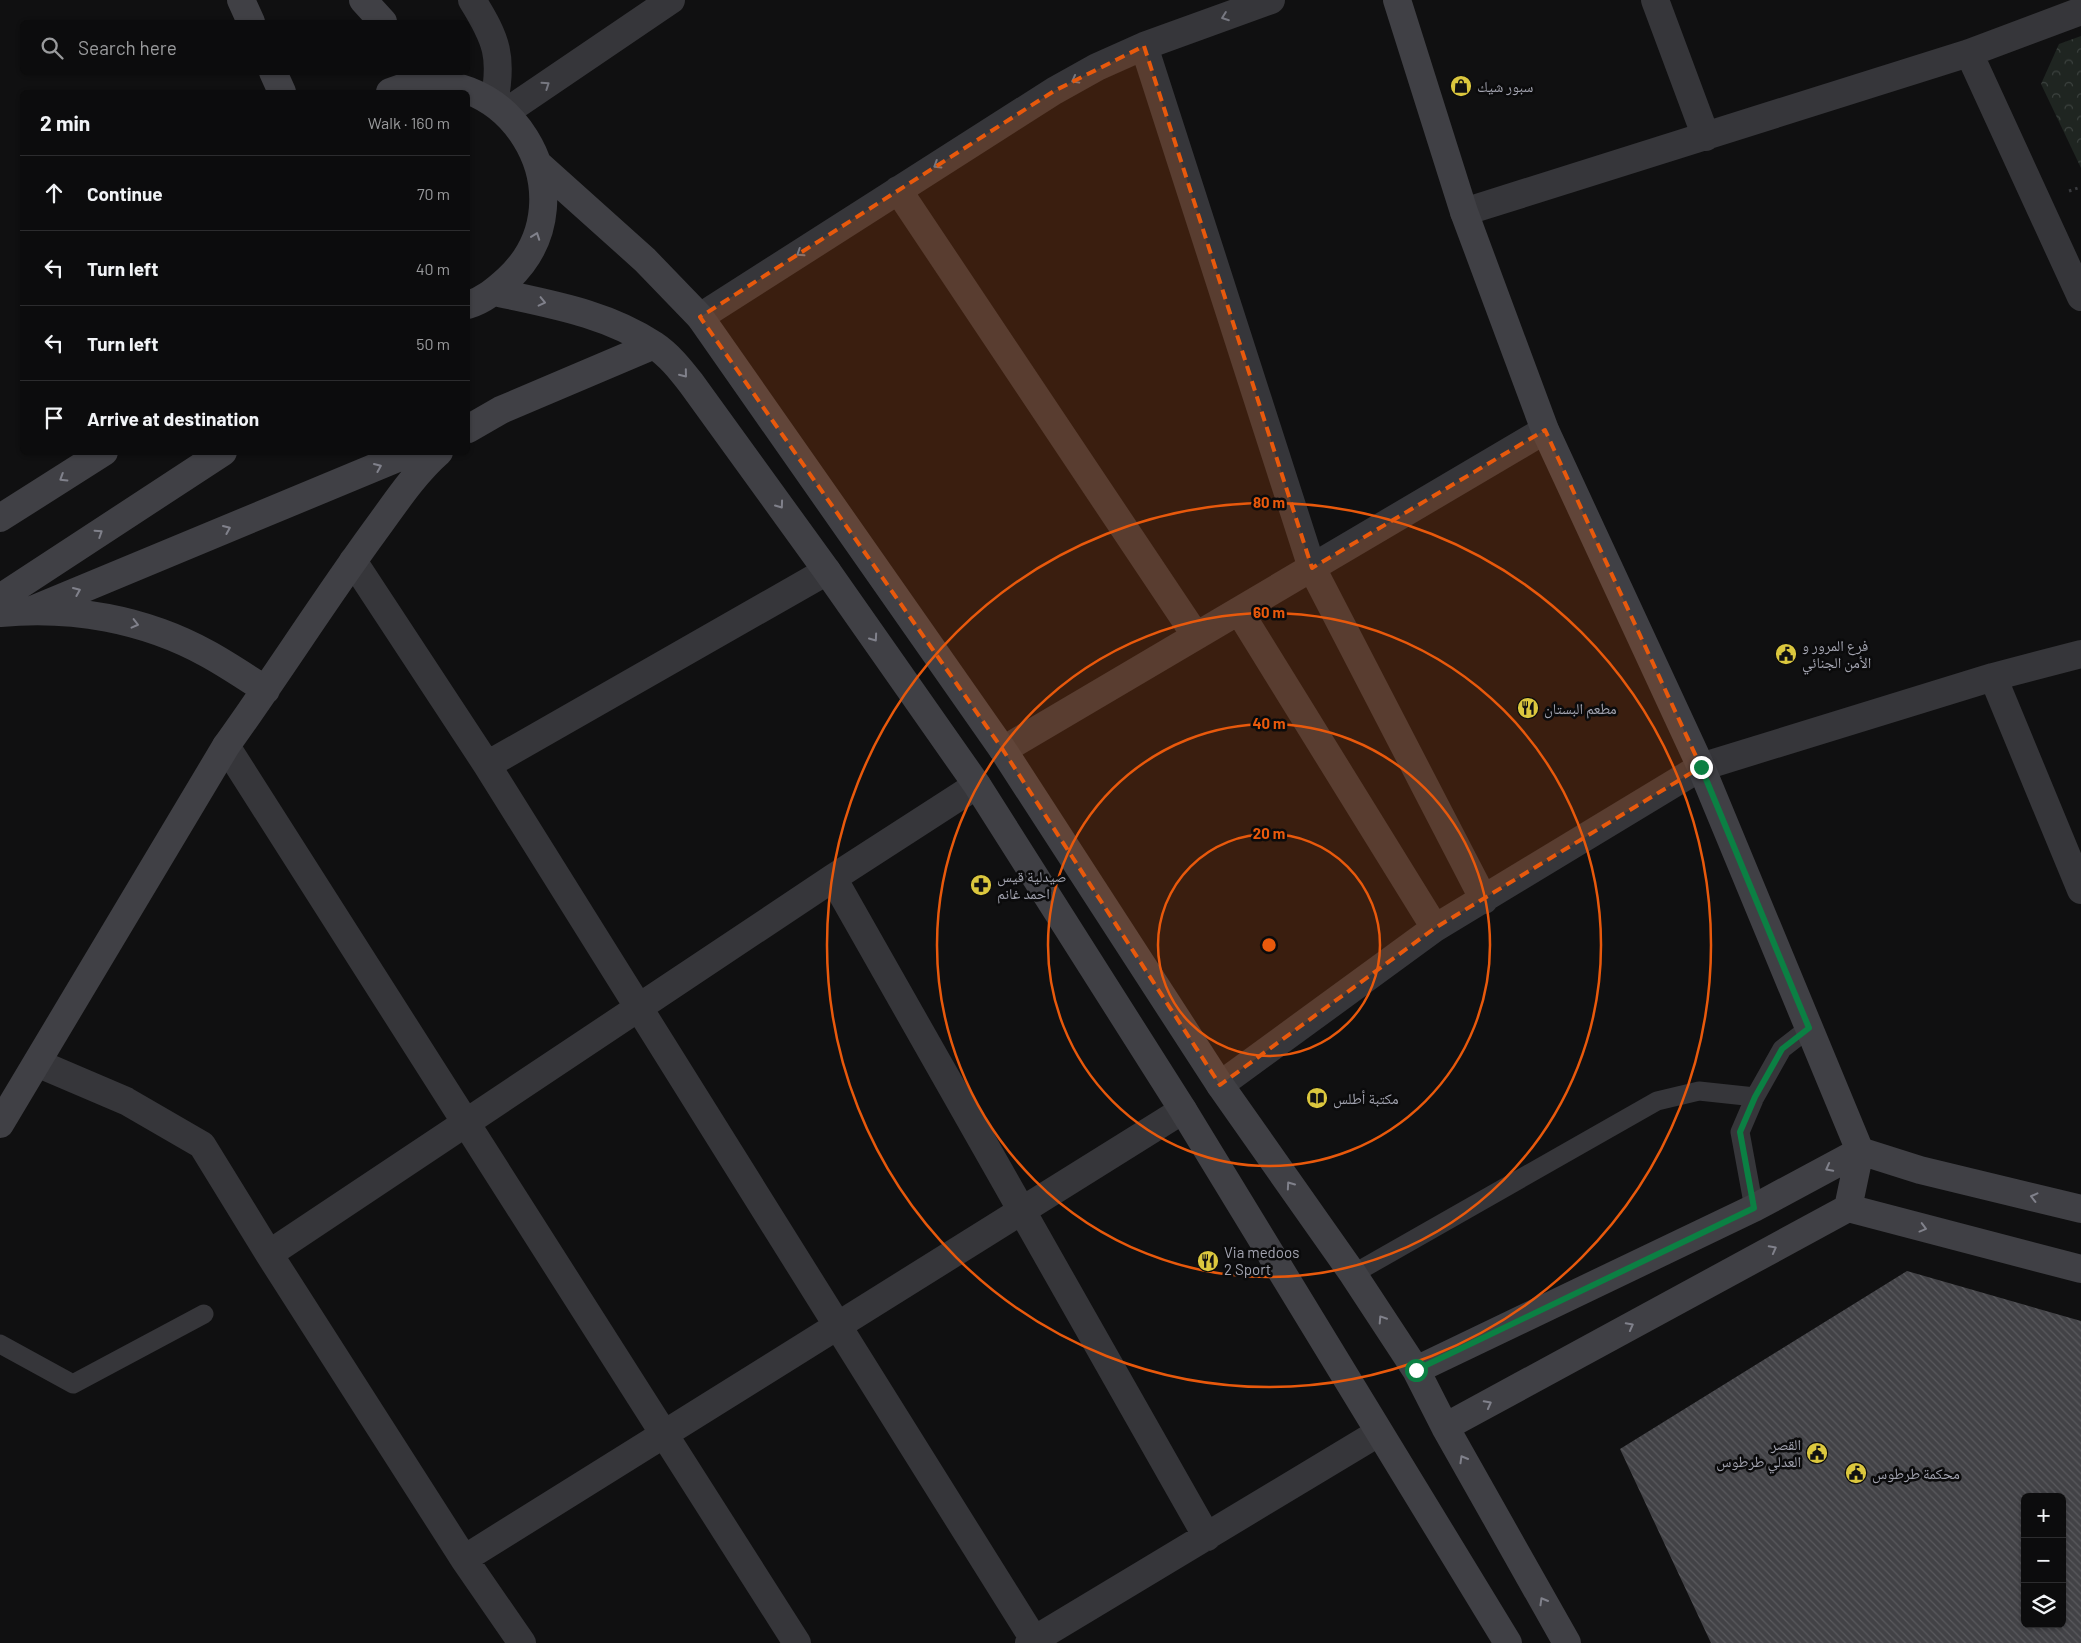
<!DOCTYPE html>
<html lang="en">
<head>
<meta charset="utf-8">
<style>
  :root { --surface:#0c0c0d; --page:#1a1a1b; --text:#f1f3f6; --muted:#9a9b9d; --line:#2c2c2e }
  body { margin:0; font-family:Barlow,"Noto Naskh Arabic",sans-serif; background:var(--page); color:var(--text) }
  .controls { position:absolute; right:15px; bottom:15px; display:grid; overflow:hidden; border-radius:8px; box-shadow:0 1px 4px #0004 }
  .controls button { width:45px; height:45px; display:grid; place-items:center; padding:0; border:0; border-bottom:1px solid var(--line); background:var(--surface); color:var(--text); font:25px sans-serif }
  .stop { position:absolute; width:15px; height:15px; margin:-11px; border:4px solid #0b8043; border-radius:50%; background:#fff }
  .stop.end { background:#0b8043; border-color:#fff; box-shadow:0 1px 5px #0008 }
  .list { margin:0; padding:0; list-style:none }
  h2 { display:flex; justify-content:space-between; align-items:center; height:65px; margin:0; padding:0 20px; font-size:21px }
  h2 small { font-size:16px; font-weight:400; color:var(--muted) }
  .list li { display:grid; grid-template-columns:32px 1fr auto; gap:15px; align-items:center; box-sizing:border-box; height:75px; padding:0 20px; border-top:1px solid var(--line) }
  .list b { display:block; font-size:19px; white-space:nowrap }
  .list em { font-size:16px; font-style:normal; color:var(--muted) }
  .icon { flex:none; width:28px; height:28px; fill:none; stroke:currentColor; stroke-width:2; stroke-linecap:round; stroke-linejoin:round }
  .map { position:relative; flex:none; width:2081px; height:1643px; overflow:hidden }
  .search { position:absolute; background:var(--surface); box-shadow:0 1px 4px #0004; left:20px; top:20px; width:450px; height:55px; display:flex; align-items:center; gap:12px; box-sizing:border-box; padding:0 18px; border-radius:8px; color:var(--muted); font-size:19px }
  .panel { position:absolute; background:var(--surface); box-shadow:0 1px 4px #0004; left:20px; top:90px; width:450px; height:365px; border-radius:8px }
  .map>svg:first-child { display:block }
  .park { fill:url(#park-crowns) }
  .building { fill:url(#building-back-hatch); fill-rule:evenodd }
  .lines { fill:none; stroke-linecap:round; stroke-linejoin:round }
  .path { stroke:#393a3e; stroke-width:3; stroke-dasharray:2.5 4; stroke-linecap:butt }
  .lane { stroke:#36363a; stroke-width:19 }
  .street { stroke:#36363a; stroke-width:28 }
  .secondary { stroke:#404045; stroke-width:28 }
  .oneway { stroke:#777881 }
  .oneway2 { stroke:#80818b }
  .route { stroke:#0b8043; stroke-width:6 }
  .marked { fill:#e8590c; fill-opacity:0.2; stroke:#e8590c; stroke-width:4; stroke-dasharray:10 6; stroke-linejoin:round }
  .ring { fill:none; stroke:#e8590c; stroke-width:2.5 }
  .labels { text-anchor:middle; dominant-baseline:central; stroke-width:5; stroke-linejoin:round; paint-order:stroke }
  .poi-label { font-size:15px; fill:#a3a4b0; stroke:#0b0b0c; text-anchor:start }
  .centre { fill:#e8590c; stroke:#0b0b0c; stroke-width:2.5 }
  .ring-label { font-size:15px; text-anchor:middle; font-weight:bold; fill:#e8590c; stroke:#0b0b0c; stroke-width:5; stroke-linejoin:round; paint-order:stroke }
</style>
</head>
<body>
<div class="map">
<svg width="2081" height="1643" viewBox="0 0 2081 1643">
  <defs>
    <pattern id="park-crowns" width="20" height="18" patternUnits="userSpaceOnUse" patternTransform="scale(1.25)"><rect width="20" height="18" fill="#1f2521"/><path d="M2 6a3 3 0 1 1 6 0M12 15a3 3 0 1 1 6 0" fill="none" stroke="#3c423f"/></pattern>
    <pattern id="building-back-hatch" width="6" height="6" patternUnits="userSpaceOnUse" patternTransform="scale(1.25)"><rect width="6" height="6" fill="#424246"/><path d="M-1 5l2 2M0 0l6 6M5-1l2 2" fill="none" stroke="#5a5a5e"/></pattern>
  </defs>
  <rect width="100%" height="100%" fill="#101011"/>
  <path class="park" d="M2081,36V168L2041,84L2059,44Z"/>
  <path class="building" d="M1907,1271L2081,1321V1643H1711L1620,1449ZM2025,1497H2062V1624H2025Z"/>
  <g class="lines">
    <path class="path" d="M2069,191L2081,187"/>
    <path class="lane" d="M1754,1208L1740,1132L1755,1097L1782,1049L1809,1028
      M1353,1274L1657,1101L1699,1091L1755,1097
      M0,1344L73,1384L204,1314"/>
    <path class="street" d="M472,0C497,40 503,57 494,103
      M1655,0L1706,137
      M1144,46L1312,568L1484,900
      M1969,53L2081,297
      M506,112L671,0
      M898,190L1196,636
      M1464,212L1969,53L2081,11
      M700,317L1054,91L1097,67L1144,46L1271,0
      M353,561L487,765L1036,1643
      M1239,611L1435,928
      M1993,677L2081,890
      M226,746L797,1643
      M1003,750L1545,430
      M487,765L827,571
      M833,878L1207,1537
      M37,1063L126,1101L202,1145L269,1254L464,1559L522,1643
      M1220,1085L1435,928L1701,767L1993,677L2081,654
      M269,1254L833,878L977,785
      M464,1559L1183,1110
      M1029,1643L1378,1433"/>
    <path class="secondary" d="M241,0L251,22
      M363,0L383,22
      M1397,0L1464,212L1545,430L1701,767L1860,1151L1848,1208
      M273,72L282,92
      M390,92C505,48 596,196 508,279C496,290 484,300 468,305
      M538,164L645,260L700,317L1003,750L1220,1085L1353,1274L1416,1370L1445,1427L1567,1643
      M495,292C549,304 606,313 654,345C669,355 680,369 691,383L827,571L977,785L1183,1110L1508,1643
      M468,429L501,410L654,345
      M0,518L104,452
      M0,598L223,452
      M32,610L412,452
      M0,613C71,606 145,619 208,654C228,665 247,678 266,690
      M0,1124L226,746C277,675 323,602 374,532C394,505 413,475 439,452
      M1416,1370L1754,1208L1860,1151L1920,1170L2081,1209
      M1445,1427L1848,1208L2081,1269"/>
  </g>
  <defs><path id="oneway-chevron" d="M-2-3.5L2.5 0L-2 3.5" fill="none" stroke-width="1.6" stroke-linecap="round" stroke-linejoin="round" transform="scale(1.25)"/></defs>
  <g class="oneway">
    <use href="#oneway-chevron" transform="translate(1225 17) rotate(160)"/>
    <use href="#oneway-chevron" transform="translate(1075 80) rotate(151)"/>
    <use href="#oneway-chevron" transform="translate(546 85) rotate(-34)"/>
    <use href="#oneway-chevron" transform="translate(937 165) rotate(148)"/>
    <use href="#oneway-chevron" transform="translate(800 253) rotate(147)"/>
  </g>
  <g class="oneway2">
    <use href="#oneway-chevron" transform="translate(536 236) rotate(-70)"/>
    <use href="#oneway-chevron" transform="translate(542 302) rotate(13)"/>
    <use href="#oneway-chevron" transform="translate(684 374) rotate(51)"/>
    <use href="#oneway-chevron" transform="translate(378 467) rotate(-23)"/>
    <use href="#oneway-chevron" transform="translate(63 478) rotate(148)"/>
    <use href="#oneway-chevron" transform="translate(780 505) rotate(54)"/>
    <use href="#oneway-chevron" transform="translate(227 529) rotate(-23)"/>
    <use href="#oneway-chevron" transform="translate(99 533) rotate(-33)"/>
    <use href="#oneway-chevron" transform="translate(77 591) rotate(-23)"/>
    <use href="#oneway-chevron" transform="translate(135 624) rotate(14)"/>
    <use href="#oneway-chevron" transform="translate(874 638) rotate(55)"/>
    <use href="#oneway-chevron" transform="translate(1829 1168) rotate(152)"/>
    <use href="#oneway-chevron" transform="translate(1290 1185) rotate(-125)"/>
    <use href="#oneway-chevron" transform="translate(2034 1197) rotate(-166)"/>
    <use href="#oneway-chevron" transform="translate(1923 1228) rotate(15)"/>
    <use href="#oneway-chevron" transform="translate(1773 1249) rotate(-28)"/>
    <use href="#oneway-chevron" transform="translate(1382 1319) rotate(-123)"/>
    <use href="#oneway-chevron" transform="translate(1630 1326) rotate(-28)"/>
    <use href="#oneway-chevron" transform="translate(1488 1404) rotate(-28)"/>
    <use href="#oneway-chevron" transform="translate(1463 1459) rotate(-120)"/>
    <use href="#oneway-chevron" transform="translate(1543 1601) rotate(-120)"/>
  </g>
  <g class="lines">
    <path class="route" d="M1416,1370L1754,1208L1740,1132L1755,1097L1782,1049L1809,1028L1701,767"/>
  </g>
  <path class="marked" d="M1144,46L1312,568L1545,430L1701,767L1435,928L1220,1085L1003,750L700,317L1054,91Z"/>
  <g class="ring">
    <circle cx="1269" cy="945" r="111"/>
    <circle cx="1269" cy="945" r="221"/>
    <circle cx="1269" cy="945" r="332"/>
    <circle cx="1269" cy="945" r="442"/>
  </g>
  <defs>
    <g id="shop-disc" transform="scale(1.125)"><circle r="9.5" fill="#dbc73e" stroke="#0b0b0c"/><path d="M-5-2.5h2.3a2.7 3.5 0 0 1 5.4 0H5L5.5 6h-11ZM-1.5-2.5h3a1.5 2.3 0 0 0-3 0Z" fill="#111"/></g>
    <g id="civic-disc" transform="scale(1.125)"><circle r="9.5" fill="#dbc73e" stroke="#0b0b0c"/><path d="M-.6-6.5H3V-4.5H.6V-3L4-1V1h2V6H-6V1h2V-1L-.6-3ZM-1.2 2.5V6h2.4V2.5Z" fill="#111"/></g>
    <g id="restaurant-disc" transform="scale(1.125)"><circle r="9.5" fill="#dbc73e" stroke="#0b0b0c"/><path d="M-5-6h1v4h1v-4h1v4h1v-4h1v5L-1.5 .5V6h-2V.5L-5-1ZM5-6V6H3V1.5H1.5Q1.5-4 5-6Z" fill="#111"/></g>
    <g id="pharmacy-disc" transform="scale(1.125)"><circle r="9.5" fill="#dbc73e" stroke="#0b0b0c"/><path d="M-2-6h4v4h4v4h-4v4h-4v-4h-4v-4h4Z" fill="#111"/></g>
    <g id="library-disc" transform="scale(1.125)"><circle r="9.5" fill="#dbc73e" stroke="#0b0b0c"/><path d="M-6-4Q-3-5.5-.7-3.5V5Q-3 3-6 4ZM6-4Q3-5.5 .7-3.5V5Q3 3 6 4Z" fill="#111"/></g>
  </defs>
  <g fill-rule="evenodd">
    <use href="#shop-disc" x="1461" y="86"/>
    <use href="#civic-disc" x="1786" y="654"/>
    <use href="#restaurant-disc" x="1528" y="708"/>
    <use href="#pharmacy-disc" x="981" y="885"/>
    <use href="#library-disc" x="1317" y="1098"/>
    <use href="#restaurant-disc" x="1208" y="1261"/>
    <use href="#civic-disc" x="1817" y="1453"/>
    <use href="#civic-disc" x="1856" y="1473"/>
  </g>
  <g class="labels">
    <g class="poi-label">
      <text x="1477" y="86">سبور شيك</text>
      <text x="1802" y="645">فرع المرور و<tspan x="1802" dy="17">الأمن الجنائي</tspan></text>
      <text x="1544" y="708">مطعم البستان</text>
      <text x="997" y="876">صيدلية قيس<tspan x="997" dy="17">احمد غانم</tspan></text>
      <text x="1333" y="1098">مكتبة أطلس</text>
      <text x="1224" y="1252">Via medoos<tspan x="1224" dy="17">2 Sport</tspan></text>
      <text x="1801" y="1444" text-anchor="end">القصر<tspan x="1801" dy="17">العدلي طرطوس</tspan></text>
      <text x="1872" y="1473">محكمة طرطوس</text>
    </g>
  </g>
  <circle cx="1269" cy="945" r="8" class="centre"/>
  <g class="ring-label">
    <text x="1269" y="508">80 m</text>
    <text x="1269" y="618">60 m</text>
    <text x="1269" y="729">40 m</text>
    <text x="1269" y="839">20 m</text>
  </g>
</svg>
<div class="controls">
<button>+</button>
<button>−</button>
<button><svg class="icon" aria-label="layers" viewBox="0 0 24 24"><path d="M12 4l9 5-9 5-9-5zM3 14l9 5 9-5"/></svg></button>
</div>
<div class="stop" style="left:1416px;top:1370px"></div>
<div class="stop end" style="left:1701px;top:767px"></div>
<div class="search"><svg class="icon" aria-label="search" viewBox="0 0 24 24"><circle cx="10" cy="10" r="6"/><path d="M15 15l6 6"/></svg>Search here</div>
<section class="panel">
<h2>2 min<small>Walk · 160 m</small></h2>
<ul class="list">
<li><svg class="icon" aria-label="ahead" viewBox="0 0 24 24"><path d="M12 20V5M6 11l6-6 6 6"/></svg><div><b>Continue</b></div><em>70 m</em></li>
<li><svg class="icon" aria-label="left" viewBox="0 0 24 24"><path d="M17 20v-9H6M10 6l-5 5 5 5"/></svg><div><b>Turn left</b></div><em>40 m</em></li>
<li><svg class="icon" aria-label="left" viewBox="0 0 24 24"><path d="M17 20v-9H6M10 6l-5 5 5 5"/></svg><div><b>Turn left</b></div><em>50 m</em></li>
<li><svg class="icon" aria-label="arrive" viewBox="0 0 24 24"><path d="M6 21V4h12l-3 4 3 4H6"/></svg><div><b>Arrive at destination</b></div></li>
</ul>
</section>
</div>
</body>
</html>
